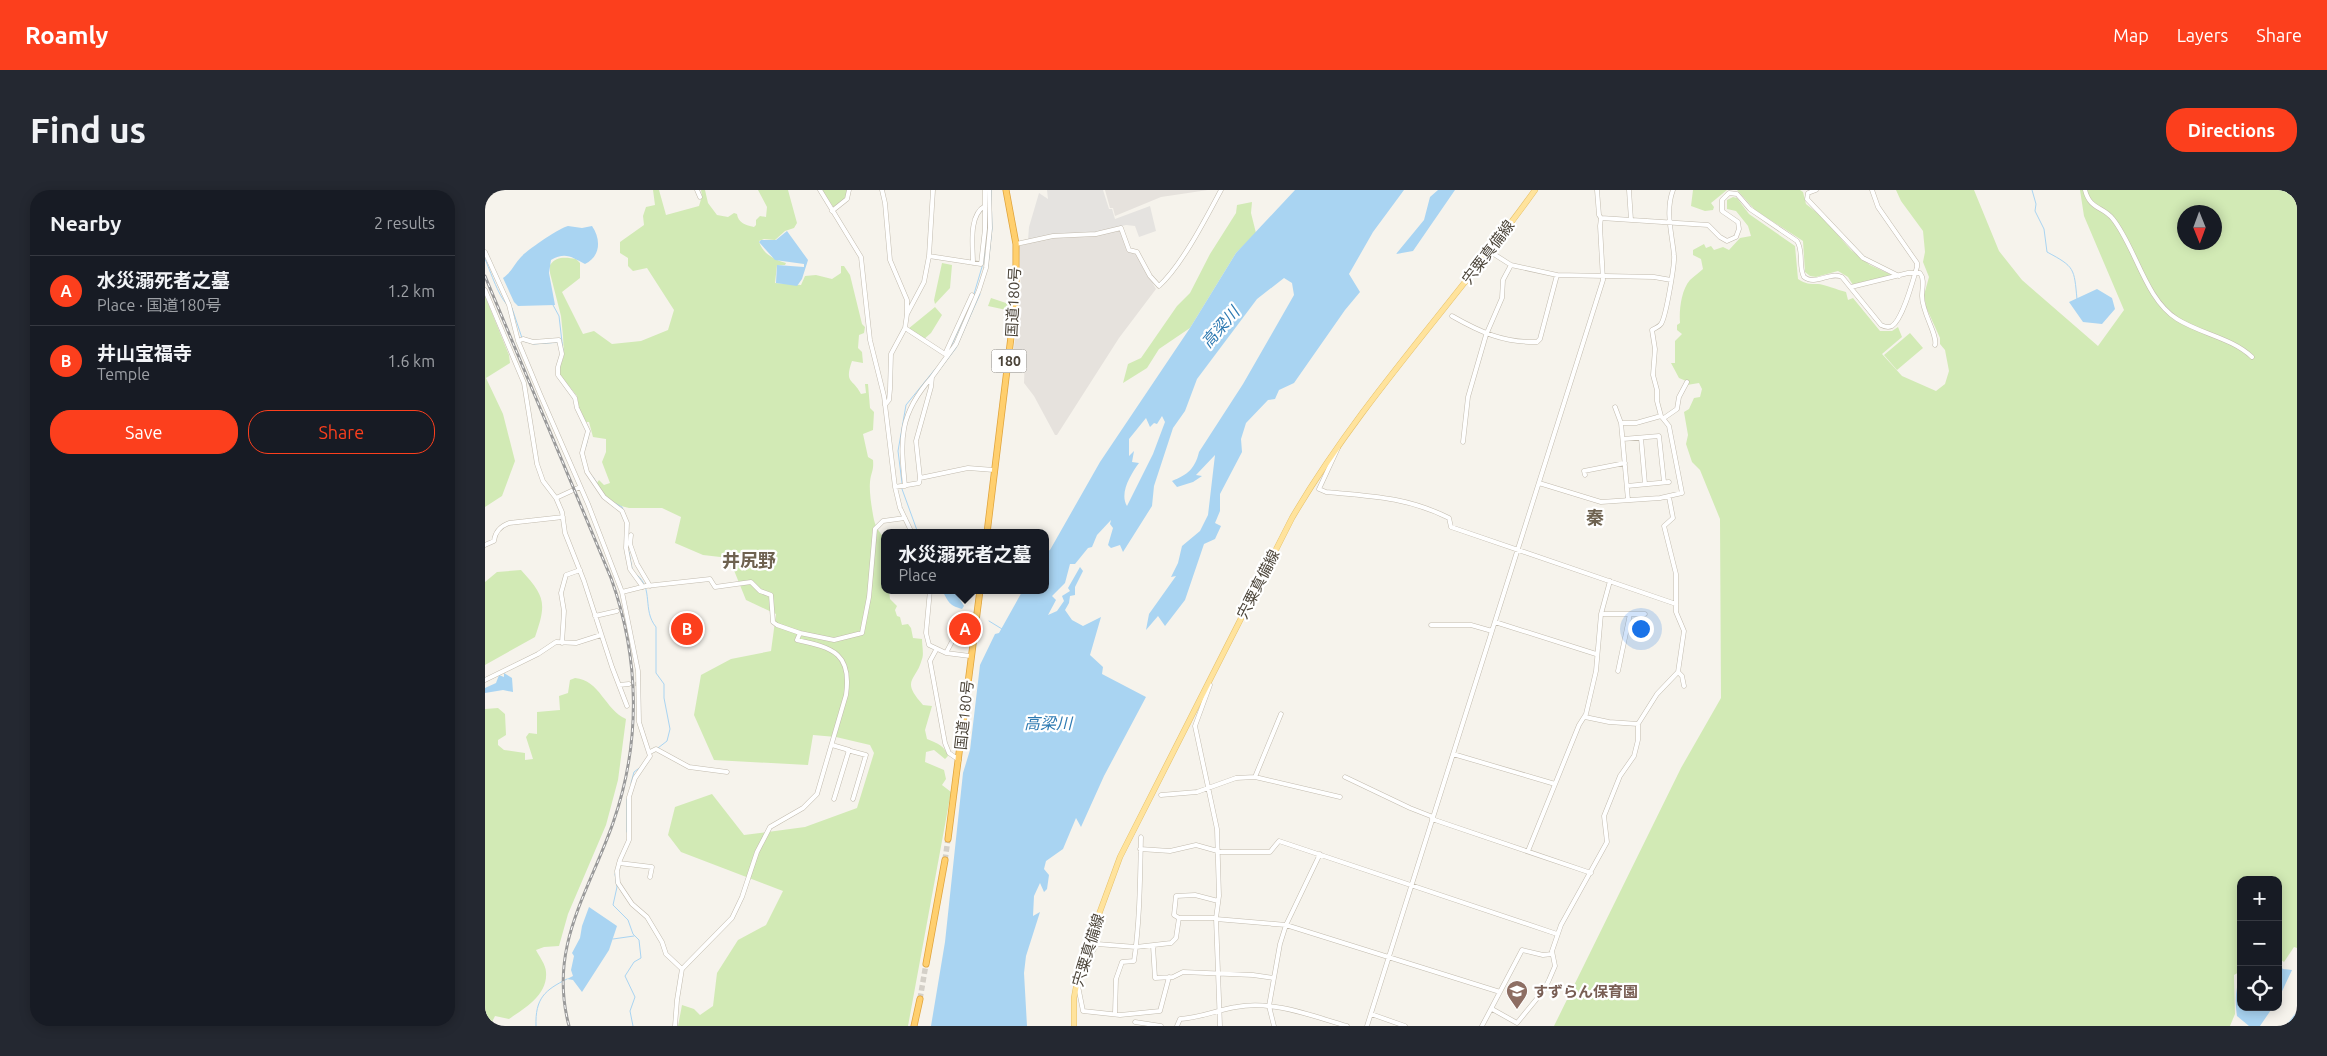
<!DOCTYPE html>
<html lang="en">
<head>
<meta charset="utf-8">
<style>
  :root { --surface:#171b24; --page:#242831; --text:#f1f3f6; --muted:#9ea1a6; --line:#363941; --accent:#fc3f1d }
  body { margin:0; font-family:Ubuntu,"Noto Sans JP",sans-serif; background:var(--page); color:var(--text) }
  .controls { position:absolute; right:15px; bottom:15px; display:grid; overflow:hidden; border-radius:10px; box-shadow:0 2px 12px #0003 }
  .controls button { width:45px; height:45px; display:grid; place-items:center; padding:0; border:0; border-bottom:1px solid var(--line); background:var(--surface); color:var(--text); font:25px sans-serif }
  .compass { position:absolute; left:1692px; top:15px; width:45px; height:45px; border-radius:50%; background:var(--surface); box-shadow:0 2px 12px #0003; rotate:179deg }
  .you { position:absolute; left:1155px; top:438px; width:18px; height:18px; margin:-12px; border:4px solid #fff; border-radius:50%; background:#1a73e8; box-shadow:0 0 0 8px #1a73e833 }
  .badge { display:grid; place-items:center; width:32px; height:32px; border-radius:50%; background:var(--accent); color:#fff; font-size:16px; font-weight:700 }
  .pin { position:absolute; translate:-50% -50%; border:2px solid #fff; box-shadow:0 1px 5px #0006 }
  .popup { position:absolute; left:396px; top:339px; width:168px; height:65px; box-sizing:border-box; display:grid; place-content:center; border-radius:10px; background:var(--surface); filter:drop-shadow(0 1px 4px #0005); font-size:16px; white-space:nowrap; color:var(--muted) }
  .popup b { font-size:19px; color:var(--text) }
  .popup::after { content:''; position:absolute; left:50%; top:100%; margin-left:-10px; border:10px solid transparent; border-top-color:var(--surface) }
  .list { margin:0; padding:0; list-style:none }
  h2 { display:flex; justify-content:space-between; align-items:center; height:65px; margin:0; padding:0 20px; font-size:21px }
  h2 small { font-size:16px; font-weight:400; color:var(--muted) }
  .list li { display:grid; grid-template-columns:32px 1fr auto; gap:15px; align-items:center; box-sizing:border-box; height:70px; padding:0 20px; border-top:1px solid var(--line) }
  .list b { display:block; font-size:19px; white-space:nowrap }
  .list p { margin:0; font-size:16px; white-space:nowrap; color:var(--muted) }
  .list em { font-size:16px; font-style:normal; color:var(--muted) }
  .actions { display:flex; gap:10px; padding:15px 20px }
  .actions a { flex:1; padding:11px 0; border:1px solid var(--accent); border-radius:20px; text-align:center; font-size:18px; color:var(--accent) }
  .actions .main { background:var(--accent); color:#fff }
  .icon { flex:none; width:28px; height:28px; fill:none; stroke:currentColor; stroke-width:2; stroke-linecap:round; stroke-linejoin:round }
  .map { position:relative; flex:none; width:1812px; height:836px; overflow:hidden; border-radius:20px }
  header { display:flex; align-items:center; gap:30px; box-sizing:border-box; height:70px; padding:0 25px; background:var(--accent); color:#fff }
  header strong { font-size:24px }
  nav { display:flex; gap:28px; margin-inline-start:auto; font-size:18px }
  .intro { display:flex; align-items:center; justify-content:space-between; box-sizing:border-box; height:120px; padding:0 30px }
  h1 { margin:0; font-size:35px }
  .button { padding:12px 22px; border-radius:20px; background:var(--accent); color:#fff; font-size:18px; font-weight:700 }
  main { display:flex; gap:30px; padding:0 30px }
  aside { flex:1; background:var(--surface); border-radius:20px; box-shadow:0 2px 12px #0003 }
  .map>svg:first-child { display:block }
  .industrial { fill:#e6e2dd }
  .green { fill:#d2eab5; fill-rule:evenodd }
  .parking { fill:#e5e3e0 }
  .water { fill:#a9d4f2; fill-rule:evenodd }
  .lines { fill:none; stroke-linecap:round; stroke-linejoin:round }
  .stream { stroke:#a9d4f2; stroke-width:1 }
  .river { stroke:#a9d4f2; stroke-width:7 }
  .minor-tunnel { stroke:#d4d0c8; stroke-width:4; stroke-dasharray:4 2; stroke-linecap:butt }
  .highway-tunnel { stroke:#d4d0c8; stroke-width:5.5; stroke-dasharray:5.5 3; stroke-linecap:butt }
  .minor-casing { stroke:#c2bbae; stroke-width:5 }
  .major-casing { stroke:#e6c16a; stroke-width:6 }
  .highway-casing { stroke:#e0a43c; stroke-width:7 }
  .minor { stroke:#fff; stroke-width:4 }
  .major { stroke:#ffe39c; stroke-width:5 }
  .highway { stroke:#ffcf6e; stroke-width:5.5 }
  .rail-casing { stroke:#9a9a9a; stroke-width:3 }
  .rail { stroke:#fff; stroke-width:1; stroke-dasharray:4; stroke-linecap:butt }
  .labels { text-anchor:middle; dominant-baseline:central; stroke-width:4.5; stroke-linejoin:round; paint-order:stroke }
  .shield { fill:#fff; stroke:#817c74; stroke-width:1 }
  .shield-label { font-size:14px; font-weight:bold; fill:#4b4439 }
  .street-label { font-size:15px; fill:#4b4439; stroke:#fff }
  .education-label { font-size:15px; font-weight:bold; fill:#785e54; stroke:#fff; text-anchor:start }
  .water-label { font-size:16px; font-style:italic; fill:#2e7ab2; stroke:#fff }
  .quarter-label { font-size:18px; font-weight:bold; fill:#6e6250; stroke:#fff }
</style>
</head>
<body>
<header>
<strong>Roamly</strong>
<nav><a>Map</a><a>Layers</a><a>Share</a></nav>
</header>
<div class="intro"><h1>Find us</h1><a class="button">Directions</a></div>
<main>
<aside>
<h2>Nearby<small>2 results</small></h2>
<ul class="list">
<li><span class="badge">A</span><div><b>水災溺死者之墓</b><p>Place · 国道180号</p></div><em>1.2 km</em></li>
<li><span class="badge">B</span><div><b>井山宝福寺</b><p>Temple</p></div><em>1.6 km</em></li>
</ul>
<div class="actions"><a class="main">Save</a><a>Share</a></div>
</aside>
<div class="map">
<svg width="1812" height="836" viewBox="0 0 1812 836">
  <rect width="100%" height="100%" fill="#f6f3ec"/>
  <path class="industrial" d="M620,0H723L676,7L630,26L628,18H625Z
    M633,40L636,41L643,61L651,63L671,99L634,148L572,245H570L549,206L539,193L540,166L528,165L536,100L534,56L565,48Z"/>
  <path class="green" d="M168,0H174L181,25L214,16L217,6L216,0H220L223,13L232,25L243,27L249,23L252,24C253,33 261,35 269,37L271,35V30L275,26L281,27L282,17L273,0H303L312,33L309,38L300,41L290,50L279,49L274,51C277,63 289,70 301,73L300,75H292L290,93L316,95L320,86L331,85L347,89L356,83V76H359L365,85L377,134L380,137L379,143L374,145L373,158L377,162L378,173L367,171C359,194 368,188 376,204L381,203L380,194H383L385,218L389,222L388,240L378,244L383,267L388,270C389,281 386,282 385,292C384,302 387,320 389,330C391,339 396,342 399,350C402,357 400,390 400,400H404L405,409L412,416L410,420L412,426L415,427L417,435L423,434L426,438L428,448L437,449C437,455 439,464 437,469C431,492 415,489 438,515L447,516L440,540L442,549C452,553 460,556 463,566L460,569L449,560L441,562L440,572L459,580L461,589L457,595L466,602L423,836H193L197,815L209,819L215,825L228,816L232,783L253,750L281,735L298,701L196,662L183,645L190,617L227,604L259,645L320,637L372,618L389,563L385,555L351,547L328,545L323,575L229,570L209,525L216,485L246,469L286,461L291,424L261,410L244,368L218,365L190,353L196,327L177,318H144L132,315L120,307L112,293L114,290L119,295L125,293L117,272L121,262V249L108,247L104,232H100L93,217L92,206L75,185L74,179L79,166L78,146L76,126L65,83V75C71,66 81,67 91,69L95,73V88L77,102L98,144L109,141L127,154L156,151L183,140L189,120L162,78L148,81L143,76V68L135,63V52L159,35L158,26L161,17L170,15Z
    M337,0H362L361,7L349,18Z
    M1208,0H1242L1226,13L1229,17L1228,20L1220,21L1206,16Z
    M1252,0H1315L1318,2L1321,14L1336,26L1366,60L1385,75L1407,85L1368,95L1363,87L1353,81L1331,87L1325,86L1320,82L1318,51L1270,20Z
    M1411,0H1489L1514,61L1537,90L1613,156L1639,120L1599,26L1595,0H1812V758L1809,757L1799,772L1793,768V690H1756V781L1749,785L1750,824L1745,836H1069L1196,578L1236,508L1235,329L1215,280L1207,272L1201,254L1203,245L1199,222L1204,219L1209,208L1215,207L1217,199L1214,193L1202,195L1201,191L1194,188L1186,173H1190V151L1197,144L1192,140V135L1195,133C1194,121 1196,100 1205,90C1209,86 1214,83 1218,79L1216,69L1208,65V60L1219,54L1221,58L1226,56L1229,60L1238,57L1244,60L1255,48L1266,46L1263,36L1251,21L1242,19V10L1248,7L1252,8L1264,24L1310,56L1313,89C1321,94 1324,94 1333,94C1338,94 1353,100 1361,102L1363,110L1368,108L1395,141H1407L1413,137L1417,147L1397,164L1417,186L1451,201L1460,194L1464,181L1460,160L1455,154V148L1441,117L1439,105L1444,87L1438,72L1440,62L1438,41L1416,11ZM1700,22H1730V52H1700Z
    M767,12L766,23L771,43L751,63L705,138L674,159L662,178L638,193L643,174L656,168L692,116L705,103L725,64L751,23L752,15Z
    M457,73L467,75L465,98L450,114L449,110Z
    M0,106L24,165L25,173L1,188L18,224L30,271L17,306L0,317Z
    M506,108L527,115L526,121L503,116Z
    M450,117L457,125L446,143L438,150L423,139Z
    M1425,143L1438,158L1412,180L1399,165Z
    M36,380C60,406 62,413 50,447L0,475V392L12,382Z
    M90,488C115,490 120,520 141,529L133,590L121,635L83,724L74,756L59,757L51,760C54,766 61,775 61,782C63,805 40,818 24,829L10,826L5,836H0V519L13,518L20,524L21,545L13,550V555L19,560L40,563V570L48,569L41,547L44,543L52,544V522L75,520L74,506L83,503L85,490Z"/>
  <path class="parking" d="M562,0H618L624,19H627L630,29L665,16L671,41L654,47L650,36L641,35L609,43L543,50L544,37L554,3L563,9Z"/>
  <path class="water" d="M810,0H919L888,42L864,84L875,102L860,120L809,193L794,200L790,209L783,210L761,233L756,249L757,262L735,304V321L730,333L736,336L730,349L719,354L700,410L680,436L673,426L661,440L664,424L691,386L686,387L693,373L697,356L715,341L723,325L730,265L711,285L717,286L708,292L692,297L687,291C702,285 710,279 714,262L758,194L809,105L807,93L799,88L772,109L712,189L700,221L688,238L669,296L667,316L638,362L635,355L626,358L623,355L628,338L625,334L626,330L612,345L607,357L603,358L590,374H585L580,393L567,406L571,410L563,425L572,421L579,411L577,406L585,401L583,398L595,377L598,381L590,397V405L585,406L584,413L580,420L587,430L598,436L616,427L605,465L618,477L617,484L661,507L619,586L596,637L591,628L578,659L561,671L559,679L564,685L562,699L559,702L555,693L549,706L548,726L555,722L541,766L539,783L542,836H446L460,752L478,583L485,560L495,475L510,444L514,443L538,400H560V362L565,360L615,272L705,138L751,63ZM677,226L680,232L668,264L642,316C634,303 646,284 654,273L647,272L649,261L644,266V249L661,228L665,237L669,233L672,234Z
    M953,0H970L928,61L911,64L939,30L945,7Z
    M83,36L97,38L107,36C116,49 116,66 100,74C88,68 81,61 66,70L64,83L70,115L33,116L29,112L18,88C27,82 29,74 36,67C42,60 76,37 83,36Z
    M302,41L323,70L317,89L312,96L291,93L292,75L319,77V74L290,70L274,52L276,50H291Z
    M1612,99L1627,108L1630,119L1617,134L1598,132L1584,112Z
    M457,400H469L479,416L477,419C464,415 464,413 457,400Z
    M19,483L27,488L28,502L18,500L0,503V498L11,493L14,485L19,487Z
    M104,717L132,736L124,760L97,802L88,790L82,789L88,786L86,780L89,766L87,763L95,748L97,736Z
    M1793,775L1798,779L1807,780L1793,810Z
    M1756,785V817H1788L1775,836H1764L1752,826C1750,811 1750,798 1756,785Z"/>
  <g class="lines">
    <path class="stream" d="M1547,0L1551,14L1550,21L1559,39L1562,62C1590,77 1589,78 1592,109
      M0,69C5,80 15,111 24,116
      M503,76L507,39L506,0
      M489,104L499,70L503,20
      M68,115L74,126L77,152
      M27,118L37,148
      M38,151L49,154L77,152L78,161
      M464,161L485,115
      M449,187L471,158L495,104
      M82,194L91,207
      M101,256L104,243
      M108,287L118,303
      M417,293L413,261L421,215L451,178
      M417,299L433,343
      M128,312L137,317L139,322
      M144,362L147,378
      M152,385C169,399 157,420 171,437V483L179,494V508L185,539L182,551L173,558
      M504,431L517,439
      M146,593L149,582L157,576
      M142,642V609
      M130,684L132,697L128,715L143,730L148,744L154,750L156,768L149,772L140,786L150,807L145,821L148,836
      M128,749L149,746
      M51,836C50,808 60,800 82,789"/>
    <path class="river" d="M1805,836L1812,827"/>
    <path class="minor-tunnel" d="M144,494H151"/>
    <path class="highway-tunnel" d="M460,670L463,649
      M435,809L441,774"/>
    <g class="minor-casing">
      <path id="minor" d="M212,0L215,7
        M335,0L376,67L385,150L399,206L410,297L415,318L427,343
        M397,0L400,13L405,70L422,110V124L420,138L406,164L405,199L404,210L400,215
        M1112,0L1114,25L1116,28L1223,35L1235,47L1242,51L1251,47L1254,39L1253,32L1237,21V10L1244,3L1252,4L1265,19L1312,51C1319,62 1313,76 1319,87C1331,96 1344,81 1357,87L1396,135C1400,137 1403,138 1407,136C1418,129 1428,90 1432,77V73L1393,17L1387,0
        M1144,0L1146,30
        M1331,0L1323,3L1322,9L1378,68L1414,86
        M1600,0C1605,20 1618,16 1628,29C1651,58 1660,109 1692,129C1716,144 1747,148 1767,167
        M347,21L362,9L364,0
        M531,54L568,46L611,44L636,38L644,60L652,62L665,86L674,96C697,75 721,28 736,0
        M1004,61L1026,75L1072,85L1169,87L1186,90
        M0,62L24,115L33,151L55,204L103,314L137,402L153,481L154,532L165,566L150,588L144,607V650L135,670L132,681L133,693L147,714L162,727L177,752L181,764L197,779
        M444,66L496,74
        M488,73C488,57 483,25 500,16
        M496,74L500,39V0
        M1366,97L1423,83H1435C1440,89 1437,99 1437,106C1437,123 1453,145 1450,155
        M0,100L39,193L52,274L58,291L71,308L77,322L80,343L99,391L127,477L142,516
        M422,124L439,92L444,66L448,0
        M967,126C995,142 1019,153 1052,152L1055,149L1072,85
        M420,138L460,164
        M33,151L38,149L48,152L74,150L77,164L73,177V185L90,208L92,218L103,241L97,263L102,282L119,307L137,321L142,333L141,358L145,379L158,397
        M460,164L487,105
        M1130,217L1136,233L1143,310
        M1179,228L1192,219L1194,207L1202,192
        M1136,233H1151L1176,226
        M1156,248L1160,294
        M1138,249L1174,246L1179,292
        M978,252L983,207L1001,145L1017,108L1018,90L1026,75
        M853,258L834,299L841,302C886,306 922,307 964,328L966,337L1191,414
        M1100,285L1099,281L1140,273
        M435,288L431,251L446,197L447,187L471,154L494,100L501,78L505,38L504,0
        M1054,293L1116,312L1175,308L1197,303L1184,236L1176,226L1172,211V200L1168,185L1170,159L1167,140C1170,138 1174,137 1176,134C1181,127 1190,73 1189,65C1187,44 1180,21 1188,0
        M420,296C415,248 414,224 447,187
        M1142,296L1184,292
        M410,297L434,293L435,288L483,278L509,280
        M1184,307L1188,328L1179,336L1191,384V422L1199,441L1193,482L1197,486L1199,496
        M71,308L95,297
        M146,345L145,354L152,374L165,396
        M0,355L9,351C10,342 16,336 24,333L78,327
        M445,400L441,443L444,455L461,463L485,466
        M137,402L161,396L225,389L230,397L266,392L275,401L286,405L288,432L292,435L315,443
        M1116,424H1160
        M110,426L132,421
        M1010,432L1111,464
        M946,435H986L1007,441
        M77,453L79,421L76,403L81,385L95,380
        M451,460L445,471L460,553L464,563L474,570
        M461,463C467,452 474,434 489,434
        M1133,481L1145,424
        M0,490L53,464L71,452L91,453L116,445
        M134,495L144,494
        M725,495L710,536L732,639L734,706L731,728L735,836
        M1100,527L1124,532L1153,534L1172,504L1193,482
        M347,555L364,560L349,609
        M362,560L381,565L368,609
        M165,562L171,559L204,577L242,582
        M968,564L1070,594
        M770,587L796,524
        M860,587L925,618L948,627
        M676,605L712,602L751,588L770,587L855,607
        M947,629L1106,683
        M655,659L685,661L711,655L736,662H785L794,651L1072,744
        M1043,661L1094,535L1101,524L1111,481L1116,424L1125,391
        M134,673L167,677L165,687
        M694,728H731
        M731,729L801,735L1015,802
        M668,756L670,788L688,787L698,782L768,785L789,788
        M593,796L603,769L612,754L651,757L686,753L691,748L694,728L689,725L691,706L710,705L733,711
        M593,796L598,821L635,825L675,821L684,787
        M1007,819L1032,833L1059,800L1064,790L1070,776L1067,761L1076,735L1122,652L1119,626L1135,586L1149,566L1153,550V534
        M630,823L631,789L637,772L649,771C655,730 655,688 656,647
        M886,824L920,836
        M650,832L676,836
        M190,836L192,810L197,779L247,728L257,707L272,662L285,637L318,618L332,604L361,505C367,464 349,458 312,450L315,443L349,450L377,443L384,407L390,339L398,331L420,328
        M692,836L695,829C715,828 732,820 751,817C788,810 827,826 862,836
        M789,836L784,816L795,754L801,735L835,664
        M882,836L1118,90L1115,36L1116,28
        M997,836L1037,760L1058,765L1067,764"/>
    </g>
    <g class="major-casing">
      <path id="major" d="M589,836V808L595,776L635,667L807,328C876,210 971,111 1050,0"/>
    </g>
    <g class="highway-casing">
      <path id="highway" d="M502,343L531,106V54L521,0
        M463,649L495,400
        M441,774L460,670
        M429,836L435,809"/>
    </g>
    <use href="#minor" class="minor"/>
    <use href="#major" class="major"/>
    <use href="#highway" class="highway"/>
    <g class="rail-casing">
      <path id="rail" d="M0,86L126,388C155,469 156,553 128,633C103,704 63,757 84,836"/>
    </g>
    <use href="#rail" class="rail"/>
  </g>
  <defs>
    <g id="school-pin" transform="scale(1.125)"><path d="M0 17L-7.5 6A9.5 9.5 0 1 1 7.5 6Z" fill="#8d6e63" stroke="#fff"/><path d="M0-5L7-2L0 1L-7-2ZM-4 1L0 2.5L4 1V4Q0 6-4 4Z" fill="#fff"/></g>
  </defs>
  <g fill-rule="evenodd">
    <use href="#school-pin" x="1032" y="801"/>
  </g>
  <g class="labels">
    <rect class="shield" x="506.5" y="159.5" width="35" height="23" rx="4"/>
    <g class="shield-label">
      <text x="524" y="171">180</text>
    </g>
    <g class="street-label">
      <text transform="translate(1003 62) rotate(-53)">宍粟真備線</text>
      <text transform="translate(528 112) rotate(-87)">国道180号</text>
      <text transform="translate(773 394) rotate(-63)">宍粟真備線</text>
      <text transform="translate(479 525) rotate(-84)">国道180号</text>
      <text transform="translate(603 760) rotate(-73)">宍粟真備線</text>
    </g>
    <g class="education-label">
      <text x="1048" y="801">すずらん保育園</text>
    </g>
    <g class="water-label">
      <text transform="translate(735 137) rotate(-49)">高梁川</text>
      <text x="563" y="533">高梁川</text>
    </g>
    <g class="quarter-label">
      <text x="1110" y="327">秦</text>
      <text x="264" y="370">井尻野</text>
    </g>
  </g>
</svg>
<div class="controls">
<button>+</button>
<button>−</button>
<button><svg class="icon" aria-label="locate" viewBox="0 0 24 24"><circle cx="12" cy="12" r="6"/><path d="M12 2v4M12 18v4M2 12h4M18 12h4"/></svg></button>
</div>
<svg class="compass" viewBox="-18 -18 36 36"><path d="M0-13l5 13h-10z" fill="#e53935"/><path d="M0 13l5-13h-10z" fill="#9ea1a6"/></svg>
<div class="you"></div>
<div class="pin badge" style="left:480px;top:439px">A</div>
<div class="popup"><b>水災溺死者之墓</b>Place</div>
<div class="pin badge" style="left:202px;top:439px">B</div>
</div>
</main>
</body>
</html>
